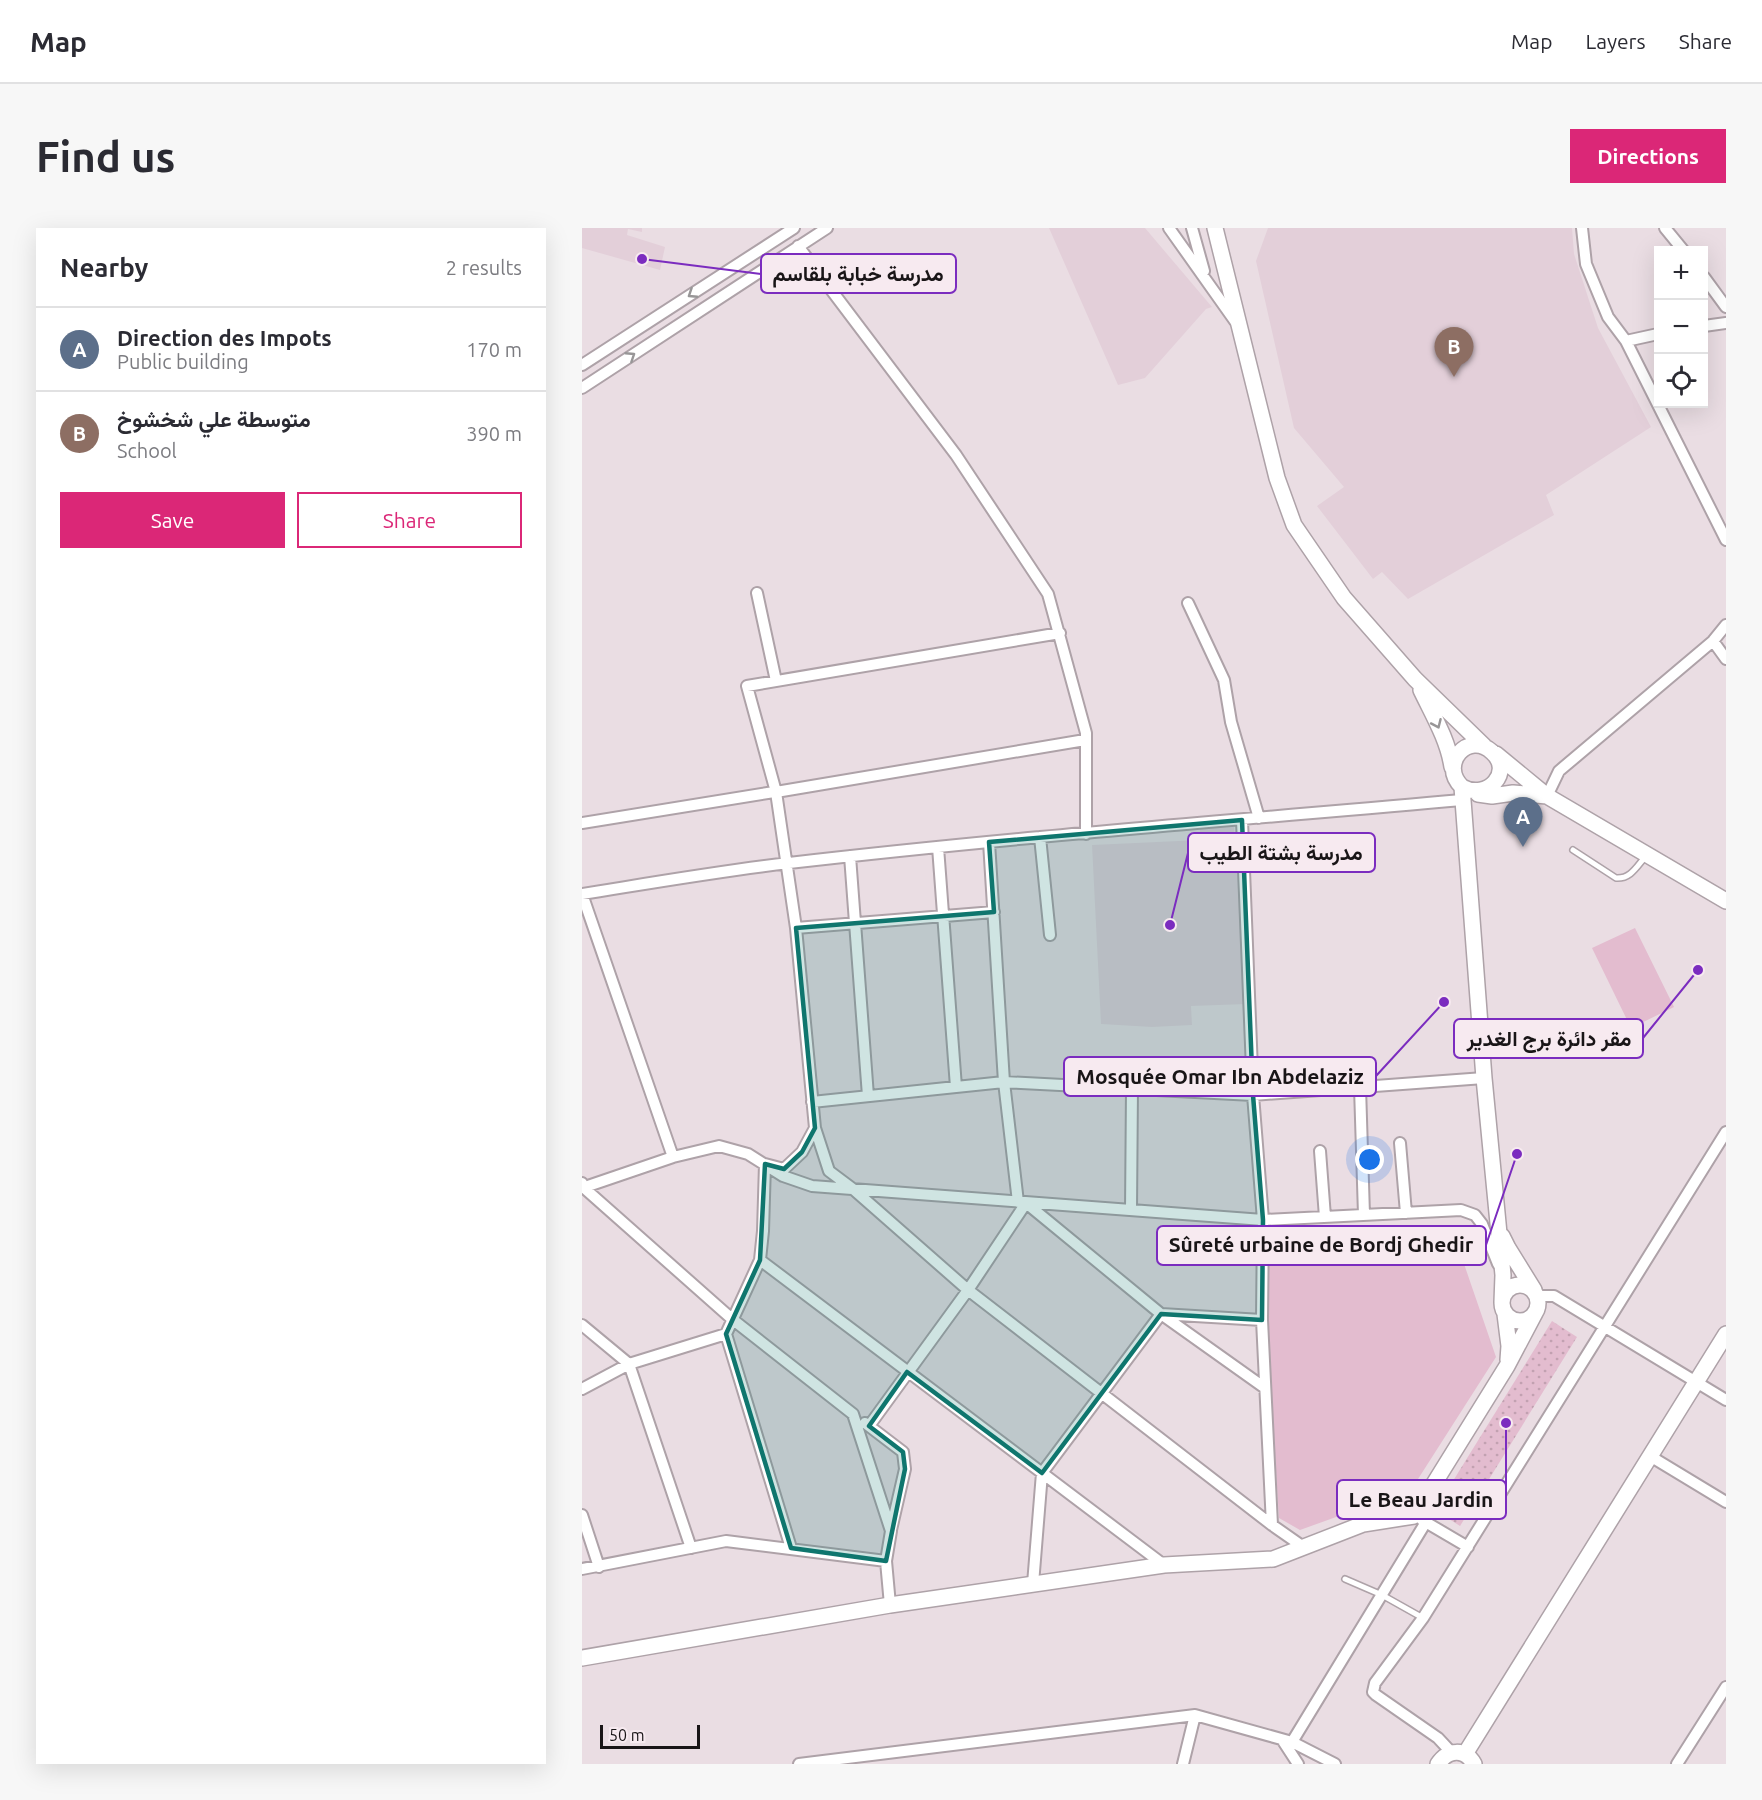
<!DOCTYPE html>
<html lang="en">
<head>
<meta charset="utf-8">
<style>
  :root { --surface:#fff; --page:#f7f7f7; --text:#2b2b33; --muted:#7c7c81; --line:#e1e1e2; --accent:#db2777 }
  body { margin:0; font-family:Ubuntu,Vazirmatn,sans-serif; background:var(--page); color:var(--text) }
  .controls { position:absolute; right:18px; top:18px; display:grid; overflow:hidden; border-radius:0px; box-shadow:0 6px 24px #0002 }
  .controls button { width:54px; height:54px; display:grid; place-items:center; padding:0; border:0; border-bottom:2px solid var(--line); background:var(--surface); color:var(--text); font:30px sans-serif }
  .scale { position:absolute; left:18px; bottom:15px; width:100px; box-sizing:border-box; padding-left:6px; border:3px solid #191517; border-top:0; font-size:16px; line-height:21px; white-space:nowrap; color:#191517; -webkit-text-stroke:4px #f7eaf0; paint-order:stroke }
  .you { position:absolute; left:788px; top:932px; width:21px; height:21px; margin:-15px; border:4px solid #fff; border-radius:50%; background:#1a73e8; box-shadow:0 0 0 9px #1a73e833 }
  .badge { display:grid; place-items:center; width:39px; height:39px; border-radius:50%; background:var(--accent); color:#fff; font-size:20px; font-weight:700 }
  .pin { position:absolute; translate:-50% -50px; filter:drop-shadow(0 2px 3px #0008) }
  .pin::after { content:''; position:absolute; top:32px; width:21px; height:18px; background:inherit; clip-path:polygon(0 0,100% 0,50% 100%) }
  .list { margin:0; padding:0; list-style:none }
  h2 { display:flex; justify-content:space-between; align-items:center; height:78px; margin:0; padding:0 24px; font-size:26px }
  h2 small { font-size:20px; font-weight:400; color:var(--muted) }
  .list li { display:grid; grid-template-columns:39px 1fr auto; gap:18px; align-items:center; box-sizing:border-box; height:84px; padding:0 24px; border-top:2px solid var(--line) }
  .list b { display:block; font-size:22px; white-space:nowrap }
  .list p { margin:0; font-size:20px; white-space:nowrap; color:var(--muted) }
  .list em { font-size:20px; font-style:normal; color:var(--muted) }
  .actions { display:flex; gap:12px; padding:18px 24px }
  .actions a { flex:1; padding:14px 0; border:2px solid var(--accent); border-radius:0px; text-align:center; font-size:21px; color:var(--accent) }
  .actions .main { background:var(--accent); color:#fff }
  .icon { flex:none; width:33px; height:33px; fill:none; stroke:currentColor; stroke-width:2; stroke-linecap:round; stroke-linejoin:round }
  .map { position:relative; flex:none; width:1144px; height:1536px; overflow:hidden; border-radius:0px }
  header { display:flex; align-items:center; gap:36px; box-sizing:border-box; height:84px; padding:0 30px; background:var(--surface); border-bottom:2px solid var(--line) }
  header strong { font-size:28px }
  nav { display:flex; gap:33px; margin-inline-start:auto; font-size:21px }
  .intro { display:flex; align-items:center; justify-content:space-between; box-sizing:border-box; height:144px; padding:0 36px }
  h1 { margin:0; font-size:42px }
  .button { padding:15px 27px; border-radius:0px; background:var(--accent); color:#fff; font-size:21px; font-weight:700 }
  main { display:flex; gap:36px; padding:0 36px }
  aside { flex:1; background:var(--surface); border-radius:0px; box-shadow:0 6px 24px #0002 }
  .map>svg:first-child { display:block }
  .built { fill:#e3cfd9 }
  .grass { fill:url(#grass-dots) }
  .pitch { fill:#e3bccf }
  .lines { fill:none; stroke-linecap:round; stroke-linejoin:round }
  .lane-casing { stroke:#aea2a8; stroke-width:8 }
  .street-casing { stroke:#aea2a8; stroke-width:14 }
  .secondary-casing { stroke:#aea2a8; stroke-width:18 }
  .lane { stroke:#fff; stroke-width:5 }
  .street { stroke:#fff; stroke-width:10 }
  .secondary { stroke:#fff; stroke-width:15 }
  .oneway { stroke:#989697 }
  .marked { fill:#0f766e; fill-opacity:0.2; stroke:#0f766e; stroke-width:4.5; stroke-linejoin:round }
  .leader { fill:none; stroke:#7b2cbf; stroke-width:2 }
  .callout-dot { fill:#7b2cbf; stroke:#f7eaf0; stroke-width:2 }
  .callout { fill:#f7eaf0; stroke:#7b2cbf; stroke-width:2 }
  .callout-label { font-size:21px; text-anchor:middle; font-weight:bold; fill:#191517 }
</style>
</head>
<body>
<header>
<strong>Map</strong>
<nav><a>Map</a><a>Layers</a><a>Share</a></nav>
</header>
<div class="intro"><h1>Find us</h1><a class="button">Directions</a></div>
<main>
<aside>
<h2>Nearby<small>2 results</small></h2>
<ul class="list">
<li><span class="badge" style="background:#5c6f8a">A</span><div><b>Direction des Impots</b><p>Public building</p></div><em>170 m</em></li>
<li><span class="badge" style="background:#8d6e63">B</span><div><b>متوسطة علي شخشوخ</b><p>School</p></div><em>390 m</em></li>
</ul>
<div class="actions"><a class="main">Save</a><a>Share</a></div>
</aside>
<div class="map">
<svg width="1144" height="1536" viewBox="0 0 1144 1536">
  <defs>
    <pattern id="grass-dots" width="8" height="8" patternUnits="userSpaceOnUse" patternTransform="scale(1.5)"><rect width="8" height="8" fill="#e3bccf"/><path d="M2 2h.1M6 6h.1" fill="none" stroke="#c2a1b1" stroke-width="1.8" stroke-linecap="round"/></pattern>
  </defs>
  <rect width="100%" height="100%" fill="#eadde3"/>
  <path class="built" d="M0,0H60V4L46,1L45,7L83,19L78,42L0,20Z
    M467,0H563L630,79L624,81L563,150L536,157Z
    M686,0H990L992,26L1016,100L1069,199L964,267L972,287L826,371L800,344L791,351L735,278L762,259L712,200L674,33Z
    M652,599L653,618H657L665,776L609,778L610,797L570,799L519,796L510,617L618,612V601Z"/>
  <path class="grass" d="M970,1093L995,1109L878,1298L853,1282Z"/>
  <path class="pitch" d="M1053,700L1092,779L1049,800L1010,720Z
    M869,998L914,1129L829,1262L718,1302L697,1290L684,1088L687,1061L685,1008Z"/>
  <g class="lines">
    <g class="lane-casing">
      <path id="lane" d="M991,622L1034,650C1049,651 1055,638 1064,628
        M763,1351L800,1367L841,1390"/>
    </g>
    <g class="street-casing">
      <path id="street" d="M587,0L653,93
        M610,0L622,43
        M1000,0L1004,36L1026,89L1044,113L1144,312
        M1083,0L1101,22
        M216,18L374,227L466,366L504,505V606
        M1122,49L1144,79
        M1122,98L1144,95
        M1044,113L1076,106
        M0,137L212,0
        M0,160L245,0
        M175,365L194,453
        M606,375L642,452L649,494L677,590
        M478,405L165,458L194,564L214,700L233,900L247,943L271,961L386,1062L690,1297L720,1318
        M1131,413L1144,431
        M194,564L503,512
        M965,568L977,543L1131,413L1144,397
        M660,592L671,867L681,992L680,1092L690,1297
        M0,595L192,564
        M458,609L468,707
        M407,614L422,854L436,974
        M356,619L374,859
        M268,628L286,868
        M0,666C69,655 138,643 207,635C431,609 656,592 880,572
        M0,666L91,929
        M214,700L412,684
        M778,859L782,987
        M230,874L422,854L671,867L902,850
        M818,915L824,985
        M738,923L743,989
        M0,955L1,959L150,1091L271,1186L309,1303L304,1333
        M0,960L91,929L137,918L166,926L201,948L230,958L681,992L879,982L893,987L900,996L916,1036
        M549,982L550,860
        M178,1032L582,1337
        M955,1068H972L1144,1172
        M0,1097L47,1136L109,1320
        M0,1161L47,1136L144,1106
        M283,1195L321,1224L323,1241L309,1302
        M287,1198L386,1062L444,975L579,1086L683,1160
        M1068,1228L1144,1274
        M0,1287L17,1339
        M840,1292L886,1319
        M209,1320L144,1106L178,1032L181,1003L183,936L202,941L220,924L233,900
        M0,1341L144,1313L304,1333L308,1377
        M451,1356L460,1245L579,1086L680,1092
        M701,1513L716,1536
        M710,1514L844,1294
        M869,1524L856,1510L794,1467L791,1464L793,1455L841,1390L1144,904
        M217,1536L613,1487L710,1514L753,1536
        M601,1536L613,1487
        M1095,1536L1144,1459"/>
    </g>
    <g class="secondary-casing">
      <path id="secondary" d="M633,0L695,250L712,297L762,370L833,451L902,518
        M839,462C851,487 866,512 870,539
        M914,526L965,568L1144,673
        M880,559C906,573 932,543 910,524C887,502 856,536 880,559L902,850L921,1047L920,1074
        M896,566L910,568L931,565L965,568
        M920,1008L926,1020L952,1062
        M920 1075a18 18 0 1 1 36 0a18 18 0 1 1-36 0Z
        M923,1086L927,1118L926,1132
        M0,1430L308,1377L582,1337L691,1331L781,1296L832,1288L925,1138L953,1085
        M883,1526L1144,1106
        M856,1536C866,1521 883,1520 892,1536"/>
    </g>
    <use href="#lane" class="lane"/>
    <use href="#street" class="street"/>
    <use href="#secondary" class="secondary"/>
  </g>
  <defs><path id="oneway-chevron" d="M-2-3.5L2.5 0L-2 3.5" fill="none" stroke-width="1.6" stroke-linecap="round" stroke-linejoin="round" transform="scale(1.5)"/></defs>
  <g class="oneway">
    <use href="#oneway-chevron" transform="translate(110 66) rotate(147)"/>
    <use href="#oneway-chevron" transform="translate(49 128) rotate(-33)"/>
    <use href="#oneway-chevron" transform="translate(855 496) rotate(66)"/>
  </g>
  <path class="marked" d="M660,592L671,867L681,992L680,1092L579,1086L460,1245L325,1144L287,1198L321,1224L323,1241L304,1333L209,1320L144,1106L178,1032L183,936L202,941L220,924L233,900L214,700L412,684L407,614Z"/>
  <path class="leader" d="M60 31L179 46M588 697L606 625M1116 742L1061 810M862 774L794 848M935 926L904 1017M924 1195L924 1272"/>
  <g class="callout-dot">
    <circle cx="60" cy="31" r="6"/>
    <circle cx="588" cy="697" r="6"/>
    <circle cx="1116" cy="742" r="6"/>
    <circle cx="862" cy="774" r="6"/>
    <circle cx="935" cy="926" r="6"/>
    <circle cx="924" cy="1195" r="6"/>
  </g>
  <g class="callout">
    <rect x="179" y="26" width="195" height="39" rx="6"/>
    <rect x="606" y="605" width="187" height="39" rx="6"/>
    <rect x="872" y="791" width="189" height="39" rx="6"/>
    <rect x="482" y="829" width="312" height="39" rx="6"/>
    <rect x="575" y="998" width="329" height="39" rx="6"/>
    <rect x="755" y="1252" width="169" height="39" rx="6"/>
  </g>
  <g class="callout-label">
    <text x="276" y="53">مدرسة خبابة بلقاسم</text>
    <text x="699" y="632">مدرسة بشتة الطيب</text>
    <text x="967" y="818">مقر دائرة برج الغدير</text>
    <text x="638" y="856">Mosquée Omar Ibn Abdelaziz</text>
    <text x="739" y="1024">Sûreté urbaine de Bordj Ghedir</text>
    <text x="839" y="1279">Le Beau Jardin</text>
  </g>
</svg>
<div class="controls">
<button>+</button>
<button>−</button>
<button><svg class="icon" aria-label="locate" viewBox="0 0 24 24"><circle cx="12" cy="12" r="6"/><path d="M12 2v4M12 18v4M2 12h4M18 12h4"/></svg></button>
</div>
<div class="scale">50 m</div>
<div class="you"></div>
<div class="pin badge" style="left:941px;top:619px;background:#5c6f8a">A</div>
<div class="pin badge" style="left:872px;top:149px;background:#8d6e63">B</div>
</div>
</main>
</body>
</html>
